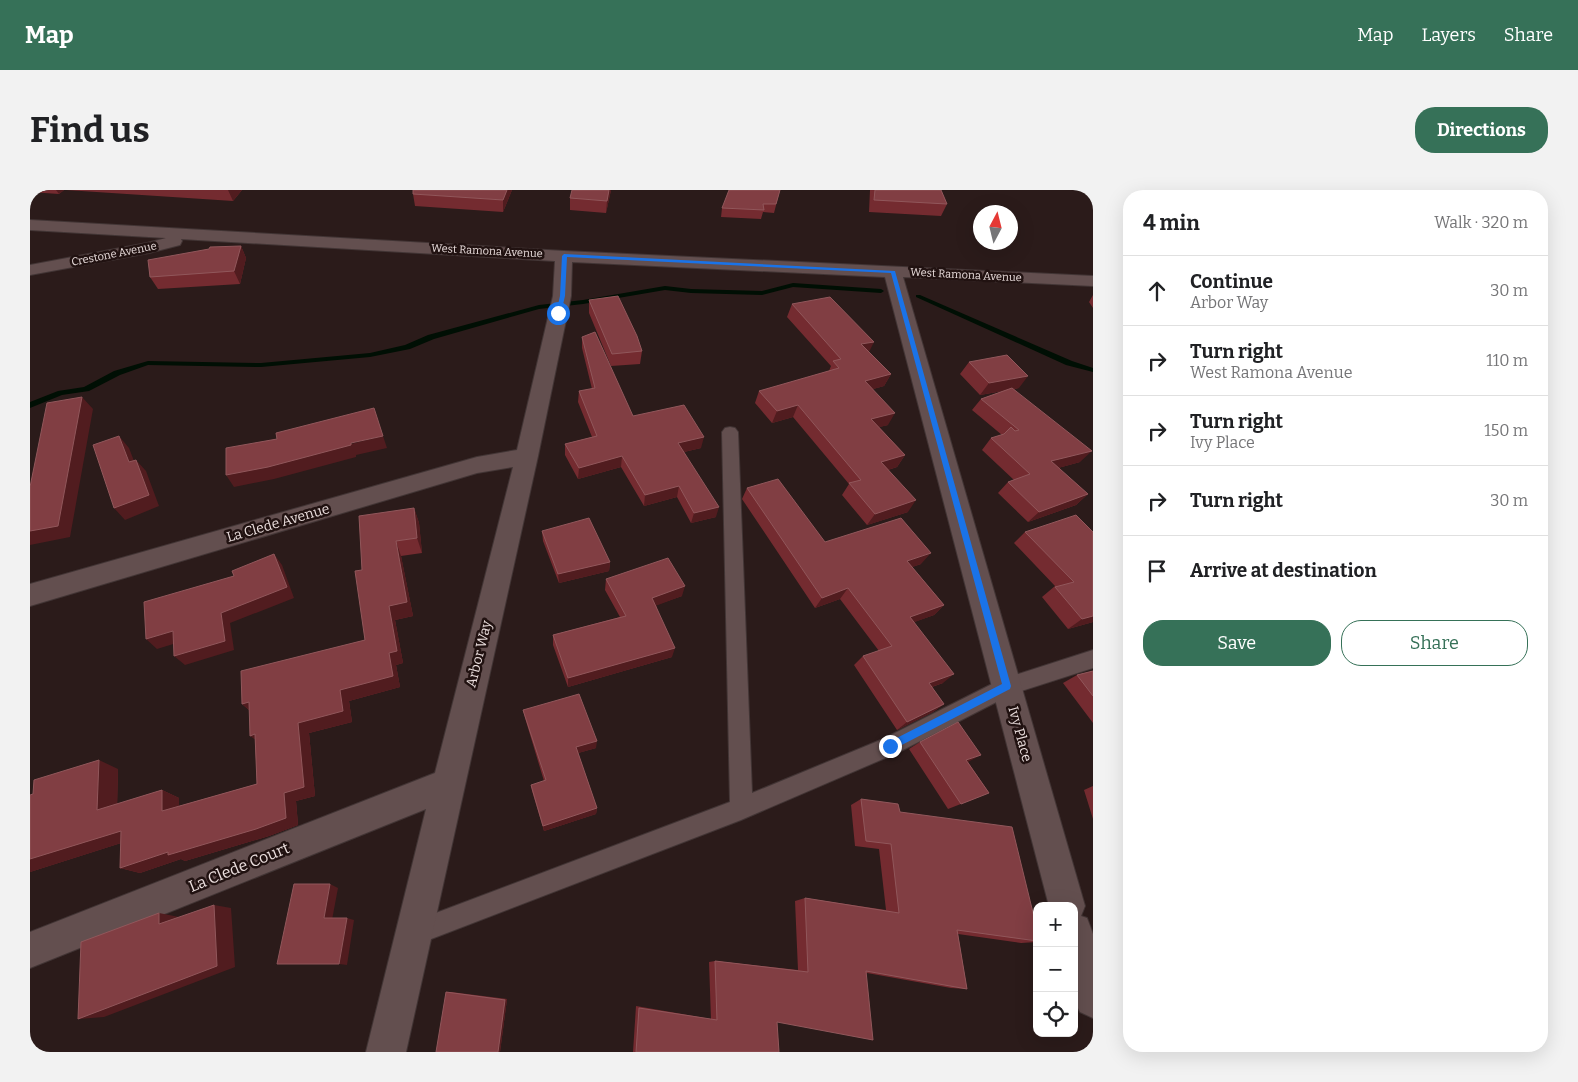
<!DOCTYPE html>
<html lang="en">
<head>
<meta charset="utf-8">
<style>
  :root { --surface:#fff; --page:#f2f2f2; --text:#202124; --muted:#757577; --line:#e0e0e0; --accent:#367158 }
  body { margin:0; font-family:Bitter,serif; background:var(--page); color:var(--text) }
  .controls { position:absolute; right:15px; bottom:15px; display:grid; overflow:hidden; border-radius:10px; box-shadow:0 5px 20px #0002 }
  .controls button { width:45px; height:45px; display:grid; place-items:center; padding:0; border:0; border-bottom:1px solid var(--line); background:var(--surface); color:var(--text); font:25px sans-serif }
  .compass { position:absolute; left:943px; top:15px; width:45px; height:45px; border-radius:50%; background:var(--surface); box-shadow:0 5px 20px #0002; rotate:7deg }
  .stop { position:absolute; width:15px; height:15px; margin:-11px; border:4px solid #1a73e8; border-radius:50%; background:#fff }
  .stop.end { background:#1a73e8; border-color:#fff; box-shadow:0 1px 5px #0008 }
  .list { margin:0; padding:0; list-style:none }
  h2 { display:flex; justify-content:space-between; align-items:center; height:65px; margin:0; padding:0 20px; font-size:21px }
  h2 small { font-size:16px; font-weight:400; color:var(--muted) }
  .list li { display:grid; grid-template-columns:32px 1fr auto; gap:15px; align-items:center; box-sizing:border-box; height:70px; padding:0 20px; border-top:1px solid var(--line) }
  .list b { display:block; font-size:19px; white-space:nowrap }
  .list p { margin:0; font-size:16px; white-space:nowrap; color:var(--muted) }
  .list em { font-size:16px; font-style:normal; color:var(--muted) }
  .actions { display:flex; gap:10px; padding:15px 20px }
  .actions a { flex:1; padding:11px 0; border:1px solid var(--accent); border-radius:20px; text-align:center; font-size:18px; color:var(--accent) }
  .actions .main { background:var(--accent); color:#fff }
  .icon { flex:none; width:28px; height:28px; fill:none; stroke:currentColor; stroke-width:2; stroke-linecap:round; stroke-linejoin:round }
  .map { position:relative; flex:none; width:1063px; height:862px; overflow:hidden; border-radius:20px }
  header { display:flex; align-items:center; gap:30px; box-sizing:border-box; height:70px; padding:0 25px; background:var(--accent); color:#fff }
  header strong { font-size:24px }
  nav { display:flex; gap:28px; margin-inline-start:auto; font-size:18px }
  .intro { display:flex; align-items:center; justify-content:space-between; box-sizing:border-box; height:120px; padding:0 30px }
  h1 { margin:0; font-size:35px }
  .button { padding:12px 22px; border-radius:20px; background:var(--accent); color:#fff; font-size:18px; font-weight:700 }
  main { display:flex; gap:30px; padding:0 30px }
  aside { flex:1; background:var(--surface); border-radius:20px; box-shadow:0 5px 20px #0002 }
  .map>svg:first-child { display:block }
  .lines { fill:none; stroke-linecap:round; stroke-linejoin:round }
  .stream { fill:#000f04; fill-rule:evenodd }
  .lane-casing { stroke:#423535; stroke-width:2 }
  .street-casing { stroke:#423535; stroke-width:2 }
  .lane { fill:#634f4f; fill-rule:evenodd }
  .street { fill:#634f4f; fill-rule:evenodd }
  .wall { fill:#742b30 }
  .shaded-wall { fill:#511c1f }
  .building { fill:#813e43; stroke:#91575b }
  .route { fill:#1a73e8 }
  .labels { text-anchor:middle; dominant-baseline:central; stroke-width:5; stroke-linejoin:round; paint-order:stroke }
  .far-street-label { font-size:11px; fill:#eadedd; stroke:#211211 }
  .street-label { font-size:14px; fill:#eadedd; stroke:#211211 }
  .near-street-label { font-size:16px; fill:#eadedd; stroke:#211211 }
</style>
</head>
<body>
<header>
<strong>Map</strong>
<nav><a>Map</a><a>Layers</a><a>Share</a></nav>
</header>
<div class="intro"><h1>Find us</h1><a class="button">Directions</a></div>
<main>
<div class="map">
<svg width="1063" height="862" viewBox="0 0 1063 862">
  <rect width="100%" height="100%" fill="#2b1b1a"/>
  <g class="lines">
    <path class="stream" d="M763,93L851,99L854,101L851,103L763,97L732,105L661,103L635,100L553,114L509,119L404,149L380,159L340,167L231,177L118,175L90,185L59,201L32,205L0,218V212L28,201L54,197L84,181L118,171L231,173L340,163L375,155L398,145L509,115L553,110L635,96L661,99L732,101Z
      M886,105H890L1042,171L1063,178V182L1036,175L886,107Z"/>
    <g class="lane-casing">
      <path id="lane" d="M700,237L705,238L708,242L722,603L853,549L970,490L1063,460V478L982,504L867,563L711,630L383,756L374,753L371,744L374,735L700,612L692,242L695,238Z"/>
    </g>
    <g class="street-casing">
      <path id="street" d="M0,30L534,61L1063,86V96L873,87L1055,716L1051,726L1057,728L1063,744V828L1050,822L1044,810V716H1019L855,87L542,72L541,106L508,266L376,862H336L396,619L0,778V742L405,583L483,277L447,283L0,416V394L447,267L487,260L523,106L525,71L151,49L152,51L150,55L119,63L0,85V75L117,53L136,48L0,40Z"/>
    </g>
    <use href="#lane" class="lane"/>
    <use href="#street" class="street"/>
  </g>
  <path class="wall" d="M0,0H34L29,4L0,2Z
    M36,0H212L203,11Z
    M482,0L473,22L385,16L383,4Z
    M581,0L576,23L540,20V8Z
    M750,0L744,23L733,22L731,29L691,27L692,18Z
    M840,0H911L917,14L911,26L839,22Z
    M211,56L216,68L210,94L128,99L120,87Z
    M1063,105V118L1059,112Z
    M559,110L612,161L610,174L581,176L559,123Z
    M762,114L839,162L861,184L854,196L843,199L858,235L849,237L875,265L867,277L858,280L878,322L837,335L812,305L819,294L763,227L742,233L725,213L729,201L799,181L801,176L757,127Z
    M552,147L603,226L671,258L654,262L686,327L661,333L647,307L614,316L591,277L548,289L535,265V254L562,247L548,212L549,201L562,199L552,158Z
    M939,172L989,198L984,199L1050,272L1028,278L1058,304L1046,315L998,332L968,303L978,292L984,290L952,260L961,248L972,245L942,220L951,209L973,201L950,205L930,184Z
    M717,298L795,352L891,374L882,377L914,415L904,425L884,432L913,493L902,497L914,514L903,522L867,540L824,475L833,466L849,461L810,409L785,418L712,309Z
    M384,318L389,333L392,363L371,366L383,426L365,430L373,473L366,475L370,497L319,511L322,532L279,543L285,606L266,611L268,635L239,646L155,671L151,669L110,683L90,678L91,653L0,682L88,579L87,614L132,600L149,608V616L227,594L225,549L219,520L212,514L335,450L332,380Z
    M512,341L580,372L579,381L529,393L513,351Z
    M995,342H1063V432L1038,439L1012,407L1025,396L984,353Z
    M576,389L652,406L626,415L642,467L538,497L523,455V445L590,427L575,400Z
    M1063,481V533L1033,493L1047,485Z
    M493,520L566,558L548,563L567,618L566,624L514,641L502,601L501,595L514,591L495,528Z
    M890,552L938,572L959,603L918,619L879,559Z
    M1063,596V629L1054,600Z
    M831,609L870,622L1007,739V752L991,753L928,744L937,799L921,798L837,783L747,832L749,862H603L606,816L681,829L679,772L685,771L768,780L765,711L775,708L856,720L849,659L825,656L821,615Z
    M416,802H421L477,809L470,862Z"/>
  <path class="shaded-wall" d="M26,0H34L29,4Z
    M198,0H212L203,11Z
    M477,0H482L473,22V10Z
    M579,0H581L576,23L577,11Z
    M211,56L216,68L210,94L204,81Z
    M844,152L838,164L831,154Z
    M861,184L854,196L829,203L835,191Z
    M998,186L989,198L950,205L959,193Z
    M52,207L63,219L40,347L0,355V341Z
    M768,215L763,227L742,233L747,221Z
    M865,223L858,235L834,241L841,229Z
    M89,246L99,258L109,284L99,272Z
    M353,246L357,258L326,265V267L244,289L204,297L196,285Z
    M674,247L671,258L645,264L648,253Z
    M1062,261L1050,272L1010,283L1021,271Z
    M875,265L867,277L844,284L851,272Z
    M592,266L591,277L548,289L549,278Z
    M106,270L116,281L129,316L95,330L84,318Z
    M649,296L647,307L614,316L615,305Z
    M1058,304L1046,315L998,332L1009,322Z
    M886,310L878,322L837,335L845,324Z
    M689,317L686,327L661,333L664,323Z
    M384,318L389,333L392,363L387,348Z
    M366,351L371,366L383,426L365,430L373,473L366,475L370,497L319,511L322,532L279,543L285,606L266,611L268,635L239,646L155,671L151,669L110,683L90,678L254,603L268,533L359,463V416Z
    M901,363L891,374L868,382L877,371Z
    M244,364L252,375L264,408L200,433L204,460L155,475L144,466L191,423Z
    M580,372L579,381L529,393L528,384Z
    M655,396L652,406L620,418L622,408Z
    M818,398L810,409L785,418L792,408Z
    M914,415L904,425L871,437L880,427Z
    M1063,426V432L1038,439L1052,429Z
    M143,441L153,451L127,459L116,449Z
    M645,458L642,467L538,497V488Z
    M924,484L913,493L889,501L899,493Z
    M219,512L225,525L212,514Z
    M914,514L903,522L867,540L877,532Z
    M225,544L233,555L220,546Z
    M567,551L566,558L545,564L546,557Z
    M951,565L938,572L924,577L936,570Z
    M69,570L88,579L87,627L67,620Z
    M132,600L149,608V628L132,621Z
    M567,618L566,624L514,641L513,636Z
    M91,641L110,647L0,682V669Z
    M300,694L308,698L302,730L294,728Z
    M184,715L201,718L205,777L74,827L48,829Z
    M129,723L149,727V737L129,734Z
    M317,728L324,730L317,775L309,774Z
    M477,809L470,862H468L475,810Z"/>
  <path class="building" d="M383,0H477L473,10L383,4Z
    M542,0H579L577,11L540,8Z
    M699,0H750L746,14H733L734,20L692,18Z
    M845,0H911L917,14L844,10Z
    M211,56L204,81L120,87L118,70L179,59L180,57Z
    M588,106L607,146L612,161L582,164L559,110Z
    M800,107L844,152L831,154L861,184L835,191L865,223L841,229L875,265L851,272L886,310L845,324L819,293L831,290L768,215L747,221L729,201L809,178L803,171L811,169L762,114Z
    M565,142L603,226L654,215L674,247L648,253L689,317L664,323L649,296L615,305L592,266L549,278L535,254L567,246L549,201L565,198L552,147Z
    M977,165L998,186L959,193L939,172Z
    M982,198L1062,261L1021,271L1058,304L1009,322L978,292L1000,284L961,248L974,244L981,237L985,241L989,240L951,209Z
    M52,207L28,336L0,341V297L17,213Z
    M344,218L353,246L321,253V255L238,277L196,285V258L247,249L246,243Z
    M89,246L99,272L106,270L119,305L84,318L63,255Z
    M748,289L795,352L871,328L901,363L877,371L914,415L880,427L924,484L899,493L914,514L877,532L833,466L862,456L818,398L792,408L717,298Z
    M384,318L387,348L366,351L377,412L359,416L367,461L359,463L363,486L310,500L313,521L268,533L274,597L254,603L256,628L226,639L138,665V662L90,678L91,641L0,669V605L3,604L4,590L69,570L67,620L132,600V621L227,594L225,544L220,546L219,512L212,514L211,481L335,450L325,381L332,380L329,326Z
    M1046,325L1063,342V426L1052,429L1025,397L1044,392L995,342Z
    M559,328L580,372L528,384L512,341Z
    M244,364L257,397L191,423L195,451L144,466L143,441L116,449L114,412L204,386L202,381Z
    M638,368L655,396L622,408L645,458L538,488L523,445L596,426L576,389Z
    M1063,481V506L1047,485Z
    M549,504L567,551L546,557L567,618L513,636L501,595L516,590L493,520Z
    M928,532L951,565L936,570L959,603L931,614L890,552Z
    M831,609L868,614L870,622L982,637L1007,739V751L927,740L937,799L836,781L843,850L747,832L749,862H606L609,818L687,830L685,771L778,782L775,708L869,723L861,654L836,651Z
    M264,694H300L294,728H317L309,774H247Z
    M184,715L187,776L48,829L51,752L129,723V734Z
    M416,802L475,810L468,862H406Z"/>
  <path class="route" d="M534,64L865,81L981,496L980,499L864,559H857V553L972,494L861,83L537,67L535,106L531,123L528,125L526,123L530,106L532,66Z"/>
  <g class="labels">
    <g class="far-street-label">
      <text transform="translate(457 61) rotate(3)">West Ramona Avenue</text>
      <text transform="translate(84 64) rotate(-11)">Crestone Avenue</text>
      <text transform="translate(936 85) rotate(3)">West Ramona Avenue</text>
    </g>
    <g class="street-label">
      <text transform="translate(248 333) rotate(-16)">La Clede Avenue</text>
      <text transform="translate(449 464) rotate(-76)">Arbor Way</text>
      <text transform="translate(990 544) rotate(75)">Ivy Place</text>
    </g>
    <g class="near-street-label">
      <text transform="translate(209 677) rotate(-22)">La Clede Court</text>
    </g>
  </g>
</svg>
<div class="controls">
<button>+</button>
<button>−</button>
<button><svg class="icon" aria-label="locate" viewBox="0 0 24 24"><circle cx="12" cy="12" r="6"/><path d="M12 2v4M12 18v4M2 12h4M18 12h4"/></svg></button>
</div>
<svg class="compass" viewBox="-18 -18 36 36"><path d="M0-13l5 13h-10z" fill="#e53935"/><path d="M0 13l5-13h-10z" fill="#757577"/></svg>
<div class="stop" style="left:528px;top:123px"></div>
<div class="stop end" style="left:860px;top:556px"></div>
</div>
<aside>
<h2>4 min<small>Walk · 320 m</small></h2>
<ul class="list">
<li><svg class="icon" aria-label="ahead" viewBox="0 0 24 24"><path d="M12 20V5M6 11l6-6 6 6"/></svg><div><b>Continue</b><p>Arbor Way</p></div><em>30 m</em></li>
<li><svg class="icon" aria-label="right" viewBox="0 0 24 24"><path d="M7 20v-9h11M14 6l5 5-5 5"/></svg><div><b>Turn right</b><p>West Ramona Avenue</p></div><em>110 m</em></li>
<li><svg class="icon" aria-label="right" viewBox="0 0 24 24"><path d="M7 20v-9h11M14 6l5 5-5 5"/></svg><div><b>Turn right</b><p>Ivy Place</p></div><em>150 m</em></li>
<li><svg class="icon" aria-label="right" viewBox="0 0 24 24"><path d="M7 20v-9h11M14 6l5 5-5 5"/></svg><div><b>Turn right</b></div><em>30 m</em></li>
<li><svg class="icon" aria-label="arrive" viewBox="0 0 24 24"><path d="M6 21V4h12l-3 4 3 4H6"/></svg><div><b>Arrive at destination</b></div></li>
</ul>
<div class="actions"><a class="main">Save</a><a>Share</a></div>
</aside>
</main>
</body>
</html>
